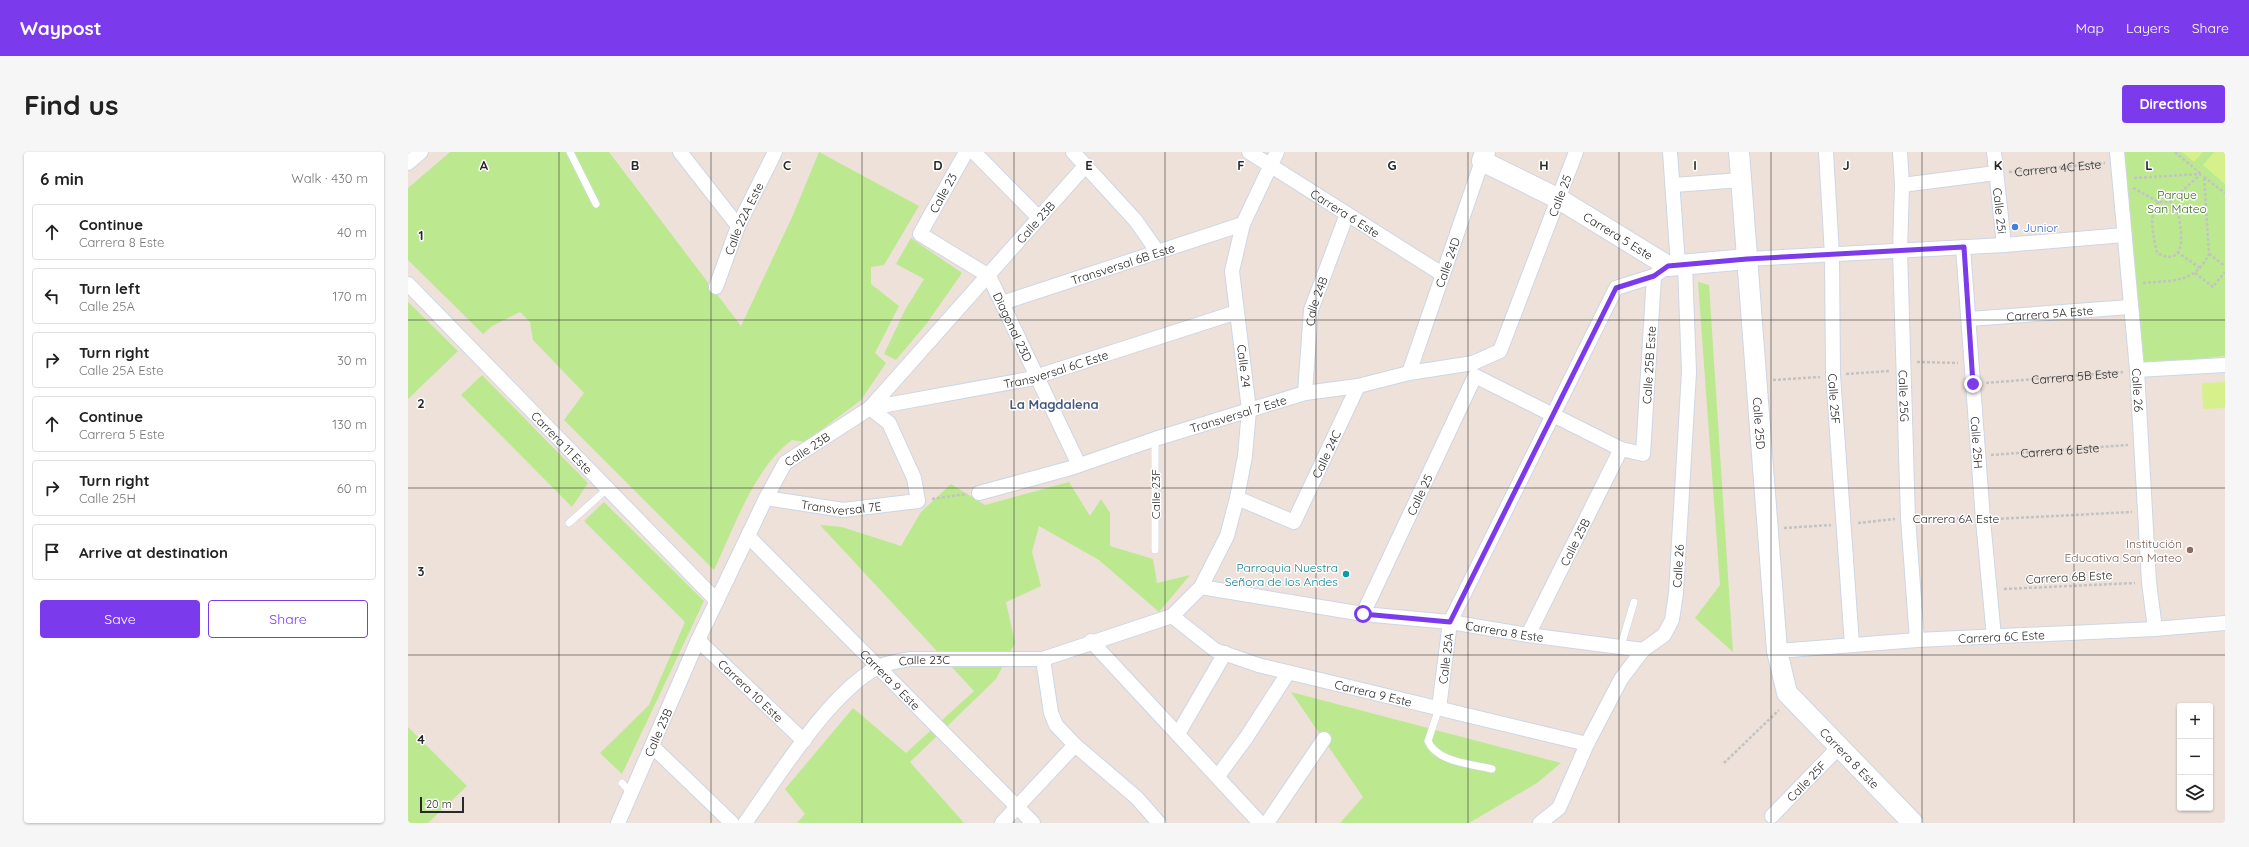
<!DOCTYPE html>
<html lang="en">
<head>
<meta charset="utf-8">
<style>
  :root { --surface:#fff; --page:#f6f6f6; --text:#222; --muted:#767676; --line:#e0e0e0; --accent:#7c3aed }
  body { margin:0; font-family:Quicksand,sans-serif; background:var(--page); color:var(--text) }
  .controls { position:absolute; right:12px; bottom:12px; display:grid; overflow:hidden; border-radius:4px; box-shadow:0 1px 3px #0004 }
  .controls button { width:36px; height:36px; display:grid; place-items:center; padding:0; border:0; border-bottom:1px solid var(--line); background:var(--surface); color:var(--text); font:20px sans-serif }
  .scale { position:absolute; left:12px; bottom:10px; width:44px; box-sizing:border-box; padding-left:4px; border:2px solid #292929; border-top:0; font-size:11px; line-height:14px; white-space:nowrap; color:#292929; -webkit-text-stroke:3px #fff; paint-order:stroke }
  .stop { position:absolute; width:12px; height:12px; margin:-9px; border:3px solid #7c3aed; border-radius:50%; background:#fff }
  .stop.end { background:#7c3aed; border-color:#fff; box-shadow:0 1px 4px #0008 }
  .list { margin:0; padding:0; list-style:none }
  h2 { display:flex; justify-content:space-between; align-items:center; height:52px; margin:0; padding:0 16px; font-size:17px }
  h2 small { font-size:13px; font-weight:400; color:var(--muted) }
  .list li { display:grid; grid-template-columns:26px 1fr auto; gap:12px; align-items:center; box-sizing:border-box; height:56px; margin:0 8px 8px; padding:0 8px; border:1px solid var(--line); border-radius:4px }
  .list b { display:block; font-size:15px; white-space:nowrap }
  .list p { margin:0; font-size:13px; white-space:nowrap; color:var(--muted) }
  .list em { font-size:13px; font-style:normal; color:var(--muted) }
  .actions { display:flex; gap:8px; padding:12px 16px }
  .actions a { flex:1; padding:9px 0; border:1px solid var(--accent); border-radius:4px; text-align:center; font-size:14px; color:var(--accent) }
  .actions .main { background:var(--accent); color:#fff }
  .icon { flex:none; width:22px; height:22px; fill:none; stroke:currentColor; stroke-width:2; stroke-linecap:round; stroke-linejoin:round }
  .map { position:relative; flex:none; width:1817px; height:671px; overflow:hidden; border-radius:4px }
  header { display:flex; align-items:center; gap:24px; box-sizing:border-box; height:56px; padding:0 20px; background:var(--accent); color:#fff }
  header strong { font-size:19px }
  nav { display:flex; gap:22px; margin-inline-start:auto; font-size:14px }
  .intro { display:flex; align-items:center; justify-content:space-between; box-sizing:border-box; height:96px; padding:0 24px }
  h1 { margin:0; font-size:28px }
  .button { padding:10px 18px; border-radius:4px; background:var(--accent); color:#fff; font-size:14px; font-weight:700 }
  main { display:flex; gap:24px; padding:0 24px }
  aside { flex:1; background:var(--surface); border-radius:4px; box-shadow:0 1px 3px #0004 }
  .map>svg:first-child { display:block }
  .green { fill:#bce990 }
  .pitch { fill:#d6f18b }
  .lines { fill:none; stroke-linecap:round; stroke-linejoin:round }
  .lane-casing { stroke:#ced6e4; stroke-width:8 }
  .street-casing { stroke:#ced6e4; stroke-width:16 }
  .secondary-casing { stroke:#ced6e4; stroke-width:22 }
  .path { stroke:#c3c3c3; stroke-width:2.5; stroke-dasharray:3 2; stroke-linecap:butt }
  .lane { stroke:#fff; stroke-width:7 }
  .street { stroke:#fff; stroke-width:14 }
  .secondary { stroke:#fff; stroke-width:20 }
  .route { stroke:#7c3aed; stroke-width:5 }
  .grid { fill:none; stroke:#292929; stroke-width:1; stroke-opacity:0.55 }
  .shop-dot { fill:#3f7fe0; stroke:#fff; stroke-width:1.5 }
  .education-dot { fill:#8d6e63; stroke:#fff; stroke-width:1.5 }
  .culture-dot { fill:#0f9aa8; stroke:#fff; stroke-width:1.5 }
  .labels { text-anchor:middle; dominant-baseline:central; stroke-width:3; stroke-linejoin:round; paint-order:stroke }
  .street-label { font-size:12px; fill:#292929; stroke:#fff }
  .park-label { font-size:12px; fill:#336c13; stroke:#fff }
  .shop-label { font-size:12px; fill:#366cbe; stroke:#fff; text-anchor:start }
  .education-label { font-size:12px; fill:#785e54; stroke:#fff; text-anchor:end }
  .culture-label { font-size:12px; fill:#0d838f; stroke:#fff; text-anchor:end }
  .neighbourhood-label { font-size:13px; font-weight:bold; fill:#45587d; stroke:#fff }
  .grid-label { font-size:13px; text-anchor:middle; font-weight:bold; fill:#292929; stroke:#fff; stroke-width:3; stroke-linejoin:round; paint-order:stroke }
</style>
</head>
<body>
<header>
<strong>Waypost</strong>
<nav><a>Map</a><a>Layers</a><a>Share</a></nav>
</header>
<div class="intro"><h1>Find us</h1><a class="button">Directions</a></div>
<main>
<aside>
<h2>6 min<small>Walk · 430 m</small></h2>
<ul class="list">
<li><svg class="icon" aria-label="ahead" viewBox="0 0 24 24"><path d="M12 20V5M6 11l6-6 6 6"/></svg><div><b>Continue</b><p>Carrera 8 Este</p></div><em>40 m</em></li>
<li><svg class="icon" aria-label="left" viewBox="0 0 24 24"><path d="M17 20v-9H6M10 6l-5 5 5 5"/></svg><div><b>Turn left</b><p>Calle 25A</p></div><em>170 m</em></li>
<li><svg class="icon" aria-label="right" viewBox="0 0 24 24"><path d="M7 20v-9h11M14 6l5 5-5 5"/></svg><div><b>Turn right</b><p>Calle 25A Este</p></div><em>30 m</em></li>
<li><svg class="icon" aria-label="ahead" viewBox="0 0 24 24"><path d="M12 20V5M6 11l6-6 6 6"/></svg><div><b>Continue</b><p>Carrera 5 Este</p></div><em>130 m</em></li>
<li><svg class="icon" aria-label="right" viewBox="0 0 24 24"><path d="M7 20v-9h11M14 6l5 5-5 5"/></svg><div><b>Turn right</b><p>Calle 25H</p></div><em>60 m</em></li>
<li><svg class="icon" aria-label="arrive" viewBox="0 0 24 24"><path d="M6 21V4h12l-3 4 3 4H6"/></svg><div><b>Arrive at destination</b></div></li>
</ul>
<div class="actions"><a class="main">Save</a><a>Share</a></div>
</aside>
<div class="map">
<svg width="1817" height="671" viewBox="0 0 1817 671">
  <rect width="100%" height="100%" fill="#ede1d9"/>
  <path class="green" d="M42,0H201L333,174L385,63L411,0L511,54L476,113L463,115V132L491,154L467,201L478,211L453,248L397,290L384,288C346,316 326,376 306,418L156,268L176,241L125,188L122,170L112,160L84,174L75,182L0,108V36Z
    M1716,0H1817V204L1735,213Z
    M503,86L554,121L519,171L488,208L476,202L497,158L516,127L488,112Z
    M1290,130L1301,133L1325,500L1287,466L1312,433Z
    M0,150L50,199L0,247Z
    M74,223L180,331L164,355L53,243Z
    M661,330L682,364L693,347L702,361V394L745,407L749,431L782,423L751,460L691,408L631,374L624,400L633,434L598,450L607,491L588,527L502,610L556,671H389L397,662L377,637L445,556L498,601L566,539L412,373L434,375L493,394L513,360L543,332L577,353Z
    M196,350L296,449L214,622L192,601L241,553L277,470L176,369Z
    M883,540L1153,611L1129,631L1061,671H932L955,645Z
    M0,575L59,634L20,671H0Z"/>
  <path class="pitch" d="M1774,0H1795L1786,10Z
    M1806,0H1817V32L1795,13Z
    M1817,230V256L1795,257L1794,231Z"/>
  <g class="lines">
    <g class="lane-casing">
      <path id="lane" d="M162,0L188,52
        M747,287V398
        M161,371L199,337
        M1213,494L1226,450
        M1031,556L1020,589C1028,610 1064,612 1084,617
        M214,631L223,641"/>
    </g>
    <g class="street-casing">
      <g id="street">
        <path d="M272,0L330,74"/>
        <path id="s4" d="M558,0L512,82L581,124L671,313"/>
        <path d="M566,0L631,66"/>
        <path d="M665,0L728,69L749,99"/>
        <path id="s5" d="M841,0L1034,122"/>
        <path d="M1262,0L1270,113"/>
        <path id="s6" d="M1418,0L1424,103L1425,223L1444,493"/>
        <path id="s7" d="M1492,0L1494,33L1492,99L1500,366L1509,488"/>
        <path id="s8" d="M1586,0L1596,93"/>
        <path id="s9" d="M1709,0L1729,218L1741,430L1747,477"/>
        <path d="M0,11L13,0"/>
        <path d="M1266,33L1333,28"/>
        <path d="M1494,33L1588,21"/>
        <path id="s10" d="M1555,95L1575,368L1586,485"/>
        <path d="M1339,107L1596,93L1716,83"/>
        <path id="s11" d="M0,132L309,449"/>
        <path id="s12" d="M308,135L330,74L367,0"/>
        <path id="s13" d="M594,151L835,72"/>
        <path id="s14" d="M1561,167L1722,155"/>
        <path d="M1729,218L1817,213"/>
        <path id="s15" d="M1001,221L1074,9"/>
        <path id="s16" d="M1067,224L1213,297L1235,302L1246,124"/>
        <path id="s17" d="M897,241L903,158L939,62"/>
        <path id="s18" d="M462,256L621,227L829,160"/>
        <path id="s19" d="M571,341L663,316L747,287L897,241L950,234L1001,221L1065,211L1092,199L1168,0"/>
        <path id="s20" d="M358,346L435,358L510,349L506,326L481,271L462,256"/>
        <path id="s21" d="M829,346L886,370L950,234"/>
        <path id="s22" d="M340,384L625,671"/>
        <path id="s23" d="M793,435L955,462L1042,470L1120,483L1235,498"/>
        <path id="s24" d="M955,462L1067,224"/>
        <path id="s25" d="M764,464L807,498L850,513L1179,592"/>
        <path id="s26" d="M1120,483L1213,297"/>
        <path id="s27" d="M290,488L396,589"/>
        <path d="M683,489L852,671"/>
        <path id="s28" d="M1369,499L1509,488L1747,477L1817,471"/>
        <path d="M635,507L643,561L648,573L667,593L729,646L751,671"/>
        <path id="s29" d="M1031,556L1042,470L1208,136L1246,124L1260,114"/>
        <path d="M770,582L817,501"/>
        <path d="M244,594L324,671"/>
        <path d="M810,624L838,586L880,521"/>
        <path id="s30" d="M1364,664L1432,594"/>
        <path id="s31" d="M210,671L290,488L358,346L377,311L462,256L678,13"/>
        <path id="s32" d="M337,671C370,625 421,541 470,515C481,510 491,509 503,507H635L764,464L793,435L819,384L829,346L837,304L841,258L824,119L835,72L869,0"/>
        <path d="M594,671L667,593"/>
        <path d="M859,671L916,587"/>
        <path id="s33" d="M1132,671L1151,656L1179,592L1213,527L1235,498L1256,483L1264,468L1268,441L1281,220L1277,113"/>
      </g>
    </g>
    <g class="secondary-casing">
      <g id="secondary">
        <path id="s34" d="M1077,0L1074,9L1151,47L1260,114L1339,107"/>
        <path id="s35" d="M1331,0L1369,499L1379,541L1505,671"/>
      </g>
    </g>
    <g class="path">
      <path d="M1767,0L1793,22"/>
      <path id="s1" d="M1601,20L1697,11"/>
      <path d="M1796,25L1817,41"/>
      <path d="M1726,26L1792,22"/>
      <path d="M1725,36L1751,50H1762L1793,22"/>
      <path d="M1751,50C1739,60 1746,87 1749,101C1783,118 1772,72 1769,56L1762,50"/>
      <path d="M1769,100L1792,116"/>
      <path d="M1801,102L1817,114"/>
      <path d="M1787,121L1805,135L1817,120"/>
      <path d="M1735,131C1765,128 1786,132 1801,102L1796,24"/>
      <path d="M1509,210L1550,211"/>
      <path d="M1438,222L1481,219"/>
      <path d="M1365,228L1412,225"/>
      <path id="s2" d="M1578,231L1715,220"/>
      <path id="s3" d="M1583,303L1720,293"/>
      <path d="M524,347L559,342"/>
      <path d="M1514,366L1561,367"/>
      <path d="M1588,367L1724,360"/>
      <path d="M1450,371L1487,367"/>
      <path d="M1376,376L1423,373"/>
      <path d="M1596,437L1727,431"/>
      <path d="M1316,611L1371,558"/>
    </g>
    <use href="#lane" class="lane"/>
    <use href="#street" class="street"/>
    <use href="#secondary" class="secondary"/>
  </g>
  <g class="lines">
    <path class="route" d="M955,462L1042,470L1208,136L1246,124L1260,114L1339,107L1556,95L1565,232"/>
  </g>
  <path class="grid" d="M151,0V671M303,0V671M454,0V671M606,0V671M757,0V671M908,0V671M1060,0V671M1211,0V671M1363,0V671M1514,0V671M1666,0V671M0,168H1817M0,336H1817M0,503H1817"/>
  <circle class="shop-dot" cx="1607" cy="75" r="4"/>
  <circle class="education-dot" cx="1782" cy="398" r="4"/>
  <circle class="culture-dot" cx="938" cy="422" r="4"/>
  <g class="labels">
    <g class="street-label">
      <text stroke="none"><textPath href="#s1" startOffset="49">Carrera 4C Este</textPath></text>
      <text transform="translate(535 41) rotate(-61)">Calle 23</text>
      <text stroke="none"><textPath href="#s19" startOffset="708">Calle 25</textPath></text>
      <text stroke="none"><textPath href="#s8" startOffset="59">Calle 25i</textPath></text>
      <text stroke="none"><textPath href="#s5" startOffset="114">Carrera 6 Este</textPath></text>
      <text stroke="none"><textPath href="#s12" startOffset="74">Calle 22A Este</textPath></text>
      <text stroke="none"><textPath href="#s31" startOffset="747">Calle 23B</textPath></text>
      <text stroke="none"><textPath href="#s34" startOffset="165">Carrera 5 Este</textPath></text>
      <text stroke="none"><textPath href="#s15" startOffset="117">Calle 24D</textPath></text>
      <text stroke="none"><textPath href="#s13" startOffset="127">Transversal 6B Este</textPath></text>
      <text stroke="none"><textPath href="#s17" startOffset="93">Calle 24B</textPath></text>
      <text stroke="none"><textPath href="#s14" startOffset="81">Carrera 5A Este</textPath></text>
      <text stroke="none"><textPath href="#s4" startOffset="231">Diagonal 23D</textPath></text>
      <text stroke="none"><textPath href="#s16" startOffset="275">Calle 25B Este</textPath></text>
      <text transform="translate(836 214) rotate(83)">Calle 24</text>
      <text stroke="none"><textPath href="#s18" startOffset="190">Transversal 6C Este</textPath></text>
      <text stroke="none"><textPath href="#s2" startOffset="89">Carrera 5B Este</textPath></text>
      <text stroke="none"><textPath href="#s9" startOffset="239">Calle 26</textPath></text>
      <text stroke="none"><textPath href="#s7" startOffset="244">Calle 25G</textPath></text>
      <text stroke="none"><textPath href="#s6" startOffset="247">Calle 25F</textPath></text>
      <text stroke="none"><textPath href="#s19" startOffset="271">Transversal 7 Este</textPath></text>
      <text stroke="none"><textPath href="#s35" startOffset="272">Calle 25D</textPath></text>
      <text stroke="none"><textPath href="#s10" startOffset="196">Calle 25H</textPath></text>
      <text stroke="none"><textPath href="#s11" startOffset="221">Carrera 11 Este</textPath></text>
      <text stroke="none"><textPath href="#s31" startOffset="423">Calle 23B</textPath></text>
      <text stroke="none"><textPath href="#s3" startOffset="69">Carrera 6 Este</textPath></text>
      <text stroke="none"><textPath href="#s21" startOffset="137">Calle 24C</textPath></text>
      <text transform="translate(747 342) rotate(-90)">Calle 23F</text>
      <text stroke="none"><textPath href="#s24" startOffset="132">Calle 25</textPath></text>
      <text stroke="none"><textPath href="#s20" startOffset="76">Transversal 7E</textPath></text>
      <text x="1548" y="366">Carrera 6A Este</text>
      <text stroke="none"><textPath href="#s26" startOffset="104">Calle 25B</textPath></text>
      <text stroke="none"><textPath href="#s33" startOffset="301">Calle 26</textPath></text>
      <text transform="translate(1661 425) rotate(-3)">Carrera 6B Este</text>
      <text stroke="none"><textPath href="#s23" startOffset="307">Carrera 8 Este</textPath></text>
      <text stroke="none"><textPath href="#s28" startOffset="225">Carrera 6C Este</textPath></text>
      <text stroke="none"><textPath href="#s29" startOffset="50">Calle 25A</textPath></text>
      <text stroke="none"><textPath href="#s32" startOffset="254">Calle 23C</textPath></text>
      <text stroke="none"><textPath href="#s22" startOffset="202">Carrera 9 Este</textPath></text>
      <text stroke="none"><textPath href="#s27" startOffset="73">Carrera 10 Este</textPath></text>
      <text stroke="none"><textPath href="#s25" startOffset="219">Carrera 9 Este</textPath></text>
      <text stroke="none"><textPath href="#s31" startOffset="99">Calle 23B</textPath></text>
      <text stroke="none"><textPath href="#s35" startOffset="634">Carrera 8 Este</textPath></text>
      <text stroke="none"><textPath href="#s30" startOffset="49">Calle 25F</textPath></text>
    </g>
    <g class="park-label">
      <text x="1769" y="42">Parque<tspan x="1769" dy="14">San Mateo</tspan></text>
    </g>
    <g class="shop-label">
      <text x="1615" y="75">Junior</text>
    </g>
    <g class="education-label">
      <text x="1774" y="391">Institución<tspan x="1774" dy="14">Educativa San Mateo</tspan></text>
    </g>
    <g class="culture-label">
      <text x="930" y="415">Parroquia Nuestra<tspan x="930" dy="14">Señora de los Andes</tspan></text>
    </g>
    <g class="neighbourhood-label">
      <text x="646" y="252">La Magdalena</text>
    </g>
  </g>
  <g class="grid-label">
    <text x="76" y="18">A</text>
    <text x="227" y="18">B</text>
    <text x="379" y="18">C</text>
    <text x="530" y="18">D</text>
    <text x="681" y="18">E</text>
    <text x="833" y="18">F</text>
    <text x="984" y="18">G</text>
    <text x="1136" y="18">H</text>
    <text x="1287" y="18">I</text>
    <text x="1438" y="18">J</text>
    <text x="1590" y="18">K</text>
    <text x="1741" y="18">L</text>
    <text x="13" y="88">1</text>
    <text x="13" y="256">2</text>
    <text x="13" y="424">3</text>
    <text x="13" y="592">4</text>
  </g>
</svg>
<div class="controls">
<button>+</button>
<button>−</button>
<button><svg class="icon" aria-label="layers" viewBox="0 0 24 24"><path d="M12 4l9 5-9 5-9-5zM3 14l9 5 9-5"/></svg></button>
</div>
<div class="scale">20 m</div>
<div class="stop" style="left:955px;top:462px"></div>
<div class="stop end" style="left:1565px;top:232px"></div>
</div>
</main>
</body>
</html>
